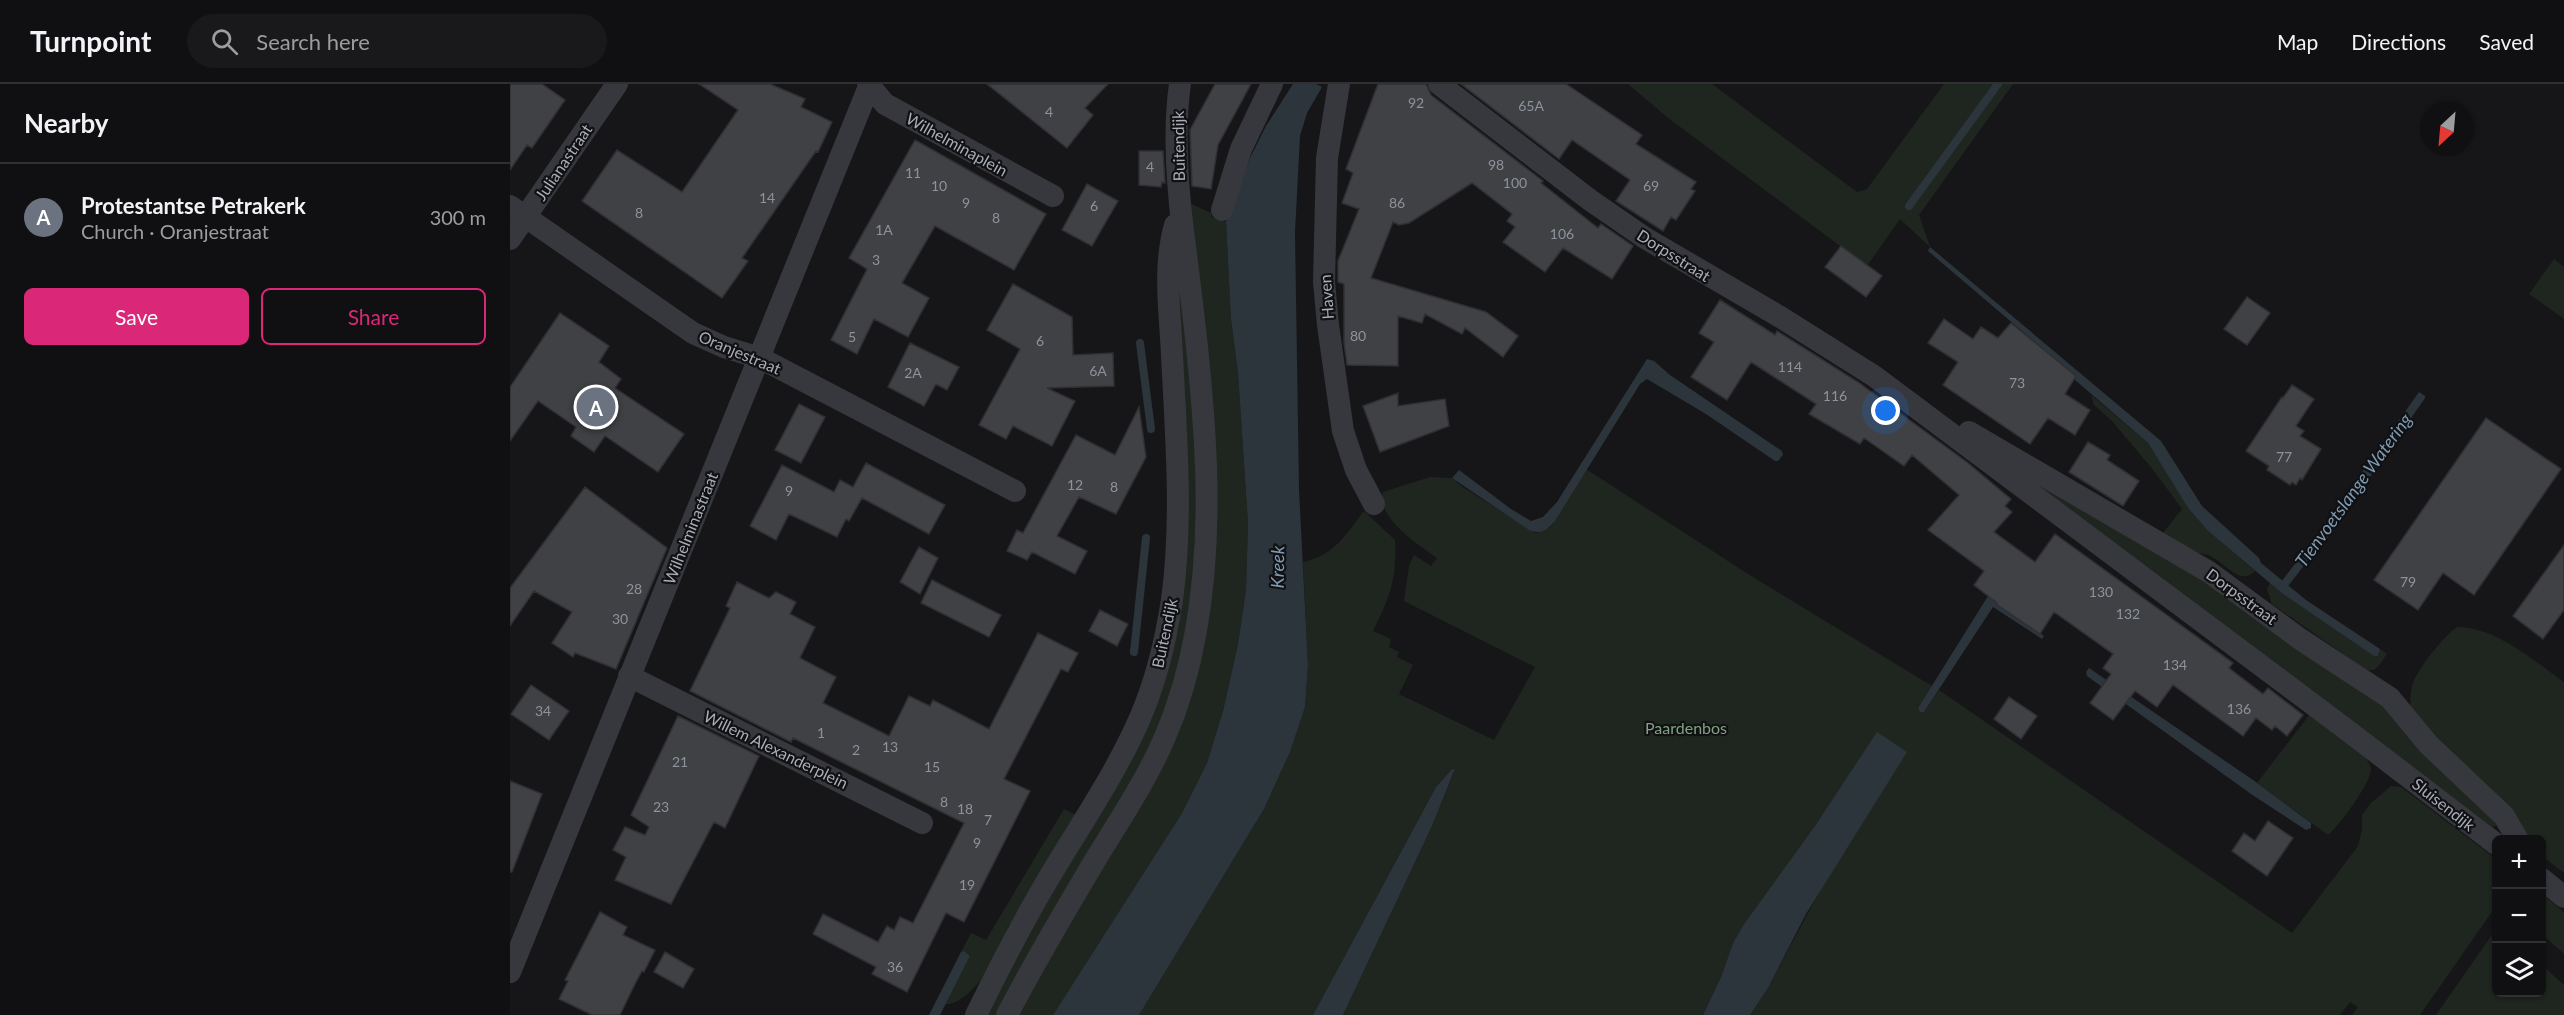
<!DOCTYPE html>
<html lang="en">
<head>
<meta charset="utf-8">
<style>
  :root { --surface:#101012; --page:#19191b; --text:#f1f3f6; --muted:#9c9d9f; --line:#303032; --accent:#db2777 }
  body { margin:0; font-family:Lato,sans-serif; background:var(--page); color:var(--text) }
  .controls { position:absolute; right:18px; bottom:18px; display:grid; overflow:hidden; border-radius:9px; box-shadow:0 2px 4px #0004 }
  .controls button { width:54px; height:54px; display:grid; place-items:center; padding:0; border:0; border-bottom:2px solid var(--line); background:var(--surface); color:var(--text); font:30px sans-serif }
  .compass { position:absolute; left:1910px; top:18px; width:54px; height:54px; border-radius:50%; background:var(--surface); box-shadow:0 2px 4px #0004; rotate:206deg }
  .you { position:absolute; left:1376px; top:327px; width:21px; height:21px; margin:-15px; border:4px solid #fff; border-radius:50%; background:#1a73e8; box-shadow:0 0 0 9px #1a73e833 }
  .badge { display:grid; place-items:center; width:39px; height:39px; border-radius:50%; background:var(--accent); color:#fff; font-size:20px; font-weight:700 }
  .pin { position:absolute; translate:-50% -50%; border:3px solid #fff; box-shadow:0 2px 6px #0006 }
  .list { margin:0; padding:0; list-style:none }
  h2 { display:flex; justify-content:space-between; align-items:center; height:78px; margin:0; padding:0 24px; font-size:26px }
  h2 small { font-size:20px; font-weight:400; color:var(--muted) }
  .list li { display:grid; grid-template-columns:39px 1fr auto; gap:18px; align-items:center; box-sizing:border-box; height:108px; padding:0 24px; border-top:2px solid var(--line) }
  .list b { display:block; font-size:22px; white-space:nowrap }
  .list p { margin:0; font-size:20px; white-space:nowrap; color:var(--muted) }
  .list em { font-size:20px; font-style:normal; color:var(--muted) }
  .actions { display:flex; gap:12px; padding:18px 24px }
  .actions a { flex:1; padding:14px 0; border:2px solid var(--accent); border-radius:9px; text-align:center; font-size:21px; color:var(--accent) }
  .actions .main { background:var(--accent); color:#fff }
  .icon { flex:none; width:33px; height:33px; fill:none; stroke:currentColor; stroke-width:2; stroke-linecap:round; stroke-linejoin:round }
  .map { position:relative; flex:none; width:2054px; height:931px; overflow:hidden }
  header { display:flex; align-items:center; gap:36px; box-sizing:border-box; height:84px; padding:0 30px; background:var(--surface); border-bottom:2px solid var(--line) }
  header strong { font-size:28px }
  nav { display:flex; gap:33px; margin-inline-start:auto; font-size:21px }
  .search { width:420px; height:54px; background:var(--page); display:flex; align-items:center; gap:15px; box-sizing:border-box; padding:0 21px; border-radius:33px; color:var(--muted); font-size:22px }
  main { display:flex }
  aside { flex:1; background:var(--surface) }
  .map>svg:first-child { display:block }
  .green { fill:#1e261f }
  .water { fill:#2c353c }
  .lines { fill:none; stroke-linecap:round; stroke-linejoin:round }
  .stream { stroke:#2c353c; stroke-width:8 }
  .building { fill:#404145; stroke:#303034; stroke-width:1.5 }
  .street { stroke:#37383d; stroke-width:22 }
  .labels { text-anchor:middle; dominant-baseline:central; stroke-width:4.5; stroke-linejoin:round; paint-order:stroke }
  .number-label { font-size:14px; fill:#8e929b }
  .street-label { font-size:16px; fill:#a8adb8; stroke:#111113 }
  .park-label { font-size:16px; fill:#7fa381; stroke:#111113 }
  .water-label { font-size:18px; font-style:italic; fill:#7f9bb3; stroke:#111113 }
</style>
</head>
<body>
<header>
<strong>Turnpoint</strong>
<div class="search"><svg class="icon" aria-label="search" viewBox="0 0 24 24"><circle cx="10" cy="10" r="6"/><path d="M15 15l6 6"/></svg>Search here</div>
<nav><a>Map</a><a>Directions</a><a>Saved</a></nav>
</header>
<main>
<aside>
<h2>Nearby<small></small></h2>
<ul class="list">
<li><span class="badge" style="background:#6b7280">A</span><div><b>Protestantse Petrakerk</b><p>Church · Oranjestraat</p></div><em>300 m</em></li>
</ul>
<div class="actions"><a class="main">Save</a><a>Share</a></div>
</aside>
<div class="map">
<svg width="2054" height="931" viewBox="0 0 2054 931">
  <rect width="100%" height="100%" fill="#161618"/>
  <path class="green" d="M1118,0H1202L1347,108L1357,105L1434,0H1503L1409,131L1420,163L1390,135L1357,182L1158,34Z
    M675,117L701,129L702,133L716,138L721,235L728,289L738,439L736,506L728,560L713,627L697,679L672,729L543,931H501L635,702L698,490Z
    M666,162L688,338L683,525L650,649L490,931H471L655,578Z
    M2044,175L2054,183V235L2019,210Z
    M1581,311L1638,359L1678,424L1698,447L1745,487C1726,507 1709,463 1684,470L1652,450L1672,425L1644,387L1602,337L1584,321Z
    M1076,385L1238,490L1422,602L1408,624L1414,628L1429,606L1782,849L1848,762L1852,746V731L1861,719L1881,702L1891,703L1986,775V822L1910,931H1842L1848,923L1840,918L1830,931H1240L1258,904L1312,803L1307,739L1234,840L1223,859L1211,893L1193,931H833L922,742L945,686H941L926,703L803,931H629L754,725L780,668L795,623L798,582L793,478C825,471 835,451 854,427L885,456C887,496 880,512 863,547L881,555L879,563L889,568L887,573L903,581L889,610L984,656L1025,583L894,517L899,482L904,471L921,482L927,474C910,462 865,433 873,408L920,393L942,394L951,402L1026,449L1040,443L1045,437Z
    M1504,386L1622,447L1864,608L1989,741L1982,743L1638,483Z
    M1760,499L1773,510L1868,572L1870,565L1877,570C1870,579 1867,590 1855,585L1762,520L1757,505Z
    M1947,543C1986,543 2024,577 2054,598V789L2032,772V756L2018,755L1970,698L1901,627C1900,617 1900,607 1903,599C1909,583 1934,552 1947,543Z
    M1800,630L1855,673C1858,678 1861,681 1861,686C1860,700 1829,742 1818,751L1747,699Z
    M554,725L568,732L506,838L497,843L503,849C490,868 461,922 435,920L460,872L454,867L451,868L461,849L476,856Z
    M2032,810L2054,828V870L2032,850Z
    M1986,845V908H2032V881L2054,901V931H1926Z"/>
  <path class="water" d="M783,0H806L812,3L797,29L790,52L785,148L789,406L798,582L795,623L780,668L754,725L629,931H543L672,729L697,679L713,627L728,560L736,506L738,439L728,289L721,235L716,138L740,74L756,42Z
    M1420,163L1651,357L1692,422L1749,474L1751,479L1796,516L1870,565L1868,572H1864L1773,510L1698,447L1678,424L1638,359L1564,295L1565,292L1418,167Z
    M1137,275L1144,277L1160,291L1272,367L1273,371L1268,377H1265L1196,330L1137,295L1130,300L1045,437C1037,446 1031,451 1019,446L942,394L949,386L1001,425L1021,437L1033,433L1047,418Z
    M1909,308L1915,312V314L1805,472H1801L1797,469V466Z
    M1478,512L1534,552L1532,555L1483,523L1414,628H1410L1408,624Z
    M1579,584L1743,696L1801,739V744L1796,746L1741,710L1577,592L1576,588Z
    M1367,648L1397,668L1296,830L1258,904L1240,931H1193L1211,893L1223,859L1234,840L1307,739Z
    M945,685L922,742L833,931H803L926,703L941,686Z
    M454,867L460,872L430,931H419L451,868Z"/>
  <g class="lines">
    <path class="stream" d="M1399,122L1488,0
      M630,259L641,345
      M1773,502L1804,462
      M624,568L636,454"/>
  </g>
  <path class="building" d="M0,0H32L55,16L22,64L17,61L0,86Z
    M189,0H260L295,15L291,23L322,38L308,68L306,67L232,174L238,177L212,214L72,117L107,66L172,108L228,26Z
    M477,0H598L575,24L583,31L557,64Z
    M705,0H741L708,61L701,105L682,102L680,46Z
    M868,0H916L921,11L1033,97L1031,99L1088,144L1091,140L1123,162L1102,195L1053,164L1035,188L993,158L1005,143L997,137L1002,130L962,99L899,139L889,141L883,138L861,194L976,228L1008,252L993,273L955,244L952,250L915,230L912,239L888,232V282L837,281L834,259V200L828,198V177L849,125L832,119L843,89L836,85Z
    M951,0H1056L1132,51L1126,60L1186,98L1181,105L1185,107L1166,136L1161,133L1153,147L1106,117L1120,96L1062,56L1049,75Z
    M405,56L536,130L504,186L425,142L392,199L419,214L398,253L364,235L347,270L321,256L357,185L339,174Z
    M629,67H653L655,99L652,98L651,103L629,101Z
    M577,100L608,117L582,162L552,146Z
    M1331,162L1372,192L1356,213L1315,183Z
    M503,200L562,233L563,271L603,269L604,302L537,304L565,317L542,362L503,342L496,355L469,341L510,265L477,246Z
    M1737,213L1760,229L1737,261L1714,245Z
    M1210,216L1265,251L1267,247L1348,298L1458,379L1501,415L1495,422L1502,428L1484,448L1525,478L1545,450L1723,579L1719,584L1753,610L1758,604L1793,631L1777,652L1765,642L1762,646L1746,634L1733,652L1663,601L1647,623L1625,607L1603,636L1580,619L1601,590L1593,584L1603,570L1544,528L1530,550L1486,520L1487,519L1464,501L1474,487L1418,446L1449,411L1402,371L1394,382L1354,354L1350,360L1299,330L1306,320L1241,278L1217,316L1181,293L1204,258L1189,249Z
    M50,229L99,262L89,278L111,295L105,304L174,350L148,388L95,352L84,368L61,352L66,343L28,317L0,357V303Z
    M1434,235L1463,255L1471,243L1488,254L1501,239L1566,292L1555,310L1580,326L1565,351L1538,334L1520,360L1433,301L1448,278L1418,259Z
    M400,259L449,283L437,306L426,300L414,322L378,303Z
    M1782,301L1804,315L1786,342L1794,347L1790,352L1811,365L1792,396L1790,394L1786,401L1782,398L1780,401L1757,386L1759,382L1736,367L1772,313L1773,314Z
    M888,309V322L935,315L939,342L870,368L853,322Z
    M289,320L315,333L291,379L265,366Z
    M629,323L636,373L606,430L569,413L547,452L577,467L565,490L522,468L517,476L497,467L507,446L513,449L566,351L605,371Z
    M1976,334L2051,385L1964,511L1933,489L1908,526L1864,496Z
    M1578,358L1600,371L1597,376L1629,397L1613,422L1559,388Z
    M356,379L435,421L419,450L352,414L339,437L336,435L327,453L279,430L266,456L240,442L272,381L324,408L330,396L343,403Z
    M75,403L157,464L106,585L65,569L63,573L42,559L62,528L24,507L0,542V504Z
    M2054,461V526L2033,555L2003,532Z
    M409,463L428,474L410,510L390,498Z
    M422,496L491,531L479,553L411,519Z
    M227,498L259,514L266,508L286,518L280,530L305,543L290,574L326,593L313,619L379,652L399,612L420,622L423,616L479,645L528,549L568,569L558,588L551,585L494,695L520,707L454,838L436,829L397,908L362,890L366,883L303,850L313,830L368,858L377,842L384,846L390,833L403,839L454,739L283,654L281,658L180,607L220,524L216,522Z
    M590,526L618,540L607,562L579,547Z
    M21,601L59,627L39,656L1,630Z
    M1499,613L1527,632L1511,655L1484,635Z
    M168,632L249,672L215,744L204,738L161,820L105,796L116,773L103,766L115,743L135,751L139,743L121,731Z
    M0,697L32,710L2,788H0Z
    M1758,737L1783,754L1757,792L1722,767L1734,749L1745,757Z
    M90,828L117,843L113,851L145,866L134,888L132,887L125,900L110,931H82L49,915L58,897L55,896Z
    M155,868L184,885L173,904L144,888Z"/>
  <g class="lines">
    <path class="street" d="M358,0L375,20L543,112
      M829,0L817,74L814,198L818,241L833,347L846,386L864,420
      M929,0L1080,116L1135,154L1272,234L1364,292L1837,646L1986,760
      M0,122L183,249L214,263L250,274L505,407
      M712,126L731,65L762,0
      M0,155L107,0
      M1459,348L1699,488L1790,555L1880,614L1918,660L1994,732L2008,756
      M119,592L412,739
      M2032,795L2054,813
      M0,888L360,0
      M466,931C490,882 515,833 543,787C573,737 607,687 630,634C646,597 656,555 662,516C673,435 666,352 662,271C660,228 653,183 665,141
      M497,931C525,877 556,825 587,773C611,734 637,695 655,653C691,570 699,472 696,382C693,304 683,225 673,147C667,99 663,48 670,0"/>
  </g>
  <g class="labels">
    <g class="number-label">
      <text x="906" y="18">92</text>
      <text x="1021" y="21">65A</text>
      <text x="539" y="27">4</text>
      <text x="986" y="80">98</text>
      <text x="640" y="82">4</text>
      <text x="403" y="88">11</text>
      <text x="1005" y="98">100</text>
      <text x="429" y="101">10</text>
      <text x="1141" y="101">69</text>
      <text x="257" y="113">14</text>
      <text x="456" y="118">9</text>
      <text x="887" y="118">86</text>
      <text x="584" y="121">6</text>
      <text x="129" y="128">8</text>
      <text x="486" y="133">8</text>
      <text x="374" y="145">1A</text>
      <text x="1052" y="149">106</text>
      <text x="366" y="175">3</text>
      <text x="848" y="251">80</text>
      <text x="342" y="252">5</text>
      <text x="530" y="256">6</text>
      <text x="1280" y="282">114</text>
      <text x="588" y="286">6A</text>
      <text x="403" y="288">2A</text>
      <text x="1507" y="298">73</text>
      <text x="1325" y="311">116</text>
      <text x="1774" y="372">77</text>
      <text x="565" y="400">12</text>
      <text x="604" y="402">8</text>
      <text x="279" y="406">9</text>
      <text x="1898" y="497">79</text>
      <text x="124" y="504">28</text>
      <text x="1591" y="507">130</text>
      <text x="1618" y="529">132</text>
      <text x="110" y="534">30</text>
      <text x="1665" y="580">134</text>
      <text x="1729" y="624">136</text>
      <text x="33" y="626">34</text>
      <text x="311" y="648">1</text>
      <text x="380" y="662">13</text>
      <text x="346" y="665">2</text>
      <text x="170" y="677">21</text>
      <text x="422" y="682">15</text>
      <text x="434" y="717">8</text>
      <text x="151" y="722">23</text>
      <text x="455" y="724">18</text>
      <text x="478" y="735">7</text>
      <text x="467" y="758">9</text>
      <text x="457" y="800">19</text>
      <text x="385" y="882">36</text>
    </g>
    <g class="street-label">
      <text transform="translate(447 60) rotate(29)">Wilhelminaplein</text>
      <text transform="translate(668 62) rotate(-91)">Buitendijk</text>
      <text transform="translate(53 78) rotate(-56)">Julianastraat</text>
      <text transform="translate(1164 171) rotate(32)">Dorpsstraat</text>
      <text transform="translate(816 213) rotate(-94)">Haven</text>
      <text transform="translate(230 268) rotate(23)">Oranjestraat</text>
      <text transform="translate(180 444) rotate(-68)">Wilhelminastraat</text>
      <text transform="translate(1732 512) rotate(36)">Dorpsstraat</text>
      <text transform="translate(654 549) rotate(-78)">Buitendijk</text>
      <text transform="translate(266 665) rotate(26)">Willem Alexanderplein</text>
      <text transform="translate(1934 720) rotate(38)">Sluisendijk</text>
    </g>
    <g class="park-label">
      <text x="1176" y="643">Paardenbos</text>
    </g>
    <g class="water-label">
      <text transform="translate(1843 406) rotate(-54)">Tienvoetslange Watering</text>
      <text transform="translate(767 483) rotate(-89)">Kreek</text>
    </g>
  </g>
</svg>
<div class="controls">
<button>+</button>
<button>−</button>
<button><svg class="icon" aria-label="layers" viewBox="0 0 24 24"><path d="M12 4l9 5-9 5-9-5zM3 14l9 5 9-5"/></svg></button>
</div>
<svg class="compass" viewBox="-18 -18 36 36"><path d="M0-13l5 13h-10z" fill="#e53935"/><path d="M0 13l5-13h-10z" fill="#9c9d9f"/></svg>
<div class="you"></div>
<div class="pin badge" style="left:86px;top:323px;background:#6b7280">A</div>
</div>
</main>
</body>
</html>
